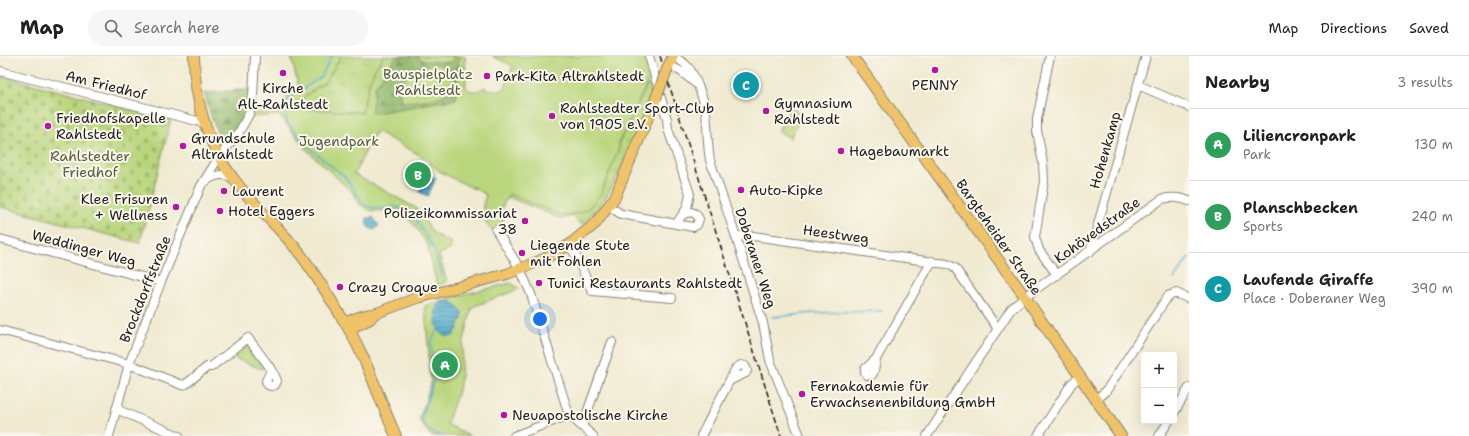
<!DOCTYPE html>
<html lang="en">
<head>
<meta charset="utf-8">
<style>
  :root { --surface:#fff; --page:#f6f6f6; --text:#202124; --muted:#757577; --line:#e0e0e0; --accent:#b5179e }
  body { margin:0; font-family:"Shantell Sans",sans-serif; background:var(--page); color:var(--text) }
  .controls { position:absolute; right:12px; bottom:12px; display:grid; overflow:hidden; border-radius:4px; box-shadow:0 4px 16px #0002 }
  .controls button { width:36px; height:36px; display:grid; place-items:center; padding:0; border:0; border-bottom:1px solid var(--line); background:var(--surface); color:var(--text); font:20px sans-serif }
  .you { position:absolute; left:540px; top:263px; width:14px; height:14px; margin:-10px; border:3px solid #fff; border-radius:50%; background:#1a73e8; box-shadow:0 0 0 6px #1a73e833 }
  .badge { display:grid; place-items:center; width:26px; height:26px; border-radius:50%; background:var(--accent); color:#fff; font-size:13px; font-weight:700 }
  .pin { position:absolute; translate:-50% -50%; border:2px solid #fff; box-shadow:0 1px 4px #0006 }
  .list { margin:0; padding:0; list-style:none }
  h2 { display:flex; justify-content:space-between; align-items:center; height:52px; margin:0; padding:0 16px; font-size:17px }
  h2 small { font-size:13px; font-weight:400; color:var(--muted) }
  .list li { display:grid; grid-template-columns:26px 1fr auto; gap:12px; align-items:center; box-sizing:border-box; height:72px; padding:0 16px; border-top:1px solid var(--line) }
  .list b { display:block; font-size:15px; white-space:nowrap }
  .list p { margin:0; font-size:13px; white-space:nowrap; color:var(--muted) }
  .list em { font-size:13px; font-style:normal; color:var(--muted) }
  .icon { flex:none; width:22px; height:22px; fill:none; stroke:currentColor; stroke-width:2; stroke-linecap:round; stroke-linejoin:round }
  .map { position:relative; flex:none; width:1189px; height:380px; overflow:hidden }
  header { display:flex; align-items:center; gap:24px; box-sizing:border-box; height:56px; padding:0 20px; background:var(--surface); border-bottom:1px solid var(--line) }
  header strong { font-size:19px }
  nav { display:flex; gap:22px; margin-inline-start:auto; font-size:14px }
  .search { width:280px; height:36px; background:var(--page); display:flex; align-items:center; gap:10px; box-sizing:border-box; padding:0 14px; border-radius:22px; color:var(--muted); font-size:15px }
  main { display:flex }
  aside { flex:1; background:var(--surface) }
  .map>svg:first-child { display:block }
  .grass { fill:url(#grass-tufts); stroke:#6a794c }
  .forest { fill:url(#forest-firs); stroke:#576a44 }
  .cemetery { fill:url(#cemetery-stones); stroke:#6a794c }
  .park { fill:#b9d67d; stroke:#6a794c }
  .water { fill:url(#water-rules); stroke:#346374 }
  .lines { fill:none; stroke-linecap:round; stroke-linejoin:round }
  .stream { stroke:#4daacb; stroke-width:1.5 }
  .minor-casing { stroke:#868376; stroke-width:10 }
  .major-casing { stroke:#868376; stroke-width:12 }
  .minor { stroke:#fff; stroke-width:8 }
  .major { stroke:#f1c369; stroke-width:10 }
  .rail { stroke:#1c1c1c; stroke-width:1.5; stroke-dasharray:6 3; stroke-linecap:butt }
  .major-bridge-casing { stroke:#868376; stroke-width:12; stroke-linecap:butt }
  .major-bridge { stroke:#f1c369; stroke-width:10 }
  .poi-dot { fill:#b5179e; stroke:#fbf7ec; stroke-width:1.5 }
  .labels { text-anchor:middle; dominant-baseline:central; stroke-width:4; stroke-linejoin:round; paint-order:stroke }
  .park-label { font-size:14px; fill:#535d3e; stroke:#fbf7ec }
  .poi-label { font-size:14px; fill:#1c1c1c; stroke:#fbf7ec; text-anchor:start }
  .street-label { font-size:14px; fill:#1c1c1c; stroke:#fbf7ec }
</style>
</head>
<body>
<header>
<strong>Map</strong>
<div class="search"><svg class="icon" aria-label="search" viewBox="0 0 24 24"><circle cx="10" cy="10" r="6"/><path d="M15 15l6 6"/></svg>Search here</div>
<nav><a>Map</a><a>Directions</a><a>Saved</a></nav>
</header>
<main>
<div class="map">
<svg width="1189" height="380" viewBox="0 0 1189 380">
  <defs>
    <pattern id="grass-tufts" width="24" height="20" patternUnits="userSpaceOnUse"><rect width="24" height="20" fill="#b9d67d"/><path d="M3 7l-1-3M5 7V3M7 7l1-3M15 17l-1-3M17 17v-4M19 17l1-3" fill="none" stroke="#9eb76b"/></pattern>
    <pattern id="forest-firs" width="22" height="20" patternUnits="userSpaceOnUse"><rect width="22" height="20" fill="#92b76c"/><path d="M5 1l3.5 6h-7zM16 11l3.5 6h-7z" fill="#769458"/></pattern>
    <pattern id="cemetery-stones" width="16" height="16" patternUnits="userSpaceOnUse"><rect width="16" height="16" fill="#b9d67d"/><path d="M2 7V4a2 2 0 0 1 4 0v3zM10 15v-3a2 2 0 0 1 4 0v3z" fill="#9eb76b"/></pattern>
    <pattern id="water-rules" width="6" height="5" patternUnits="userSpaceOnUse"><rect width="6" height="5" fill="#4daacb"/><path d="M0 2.5h6" fill="none" stroke="#3f8aa4"/></pattern>
  </defs>
  <rect width="100%" height="100%" fill="#fbf7ec"/>
  <filter id="ink" filterUnits="userSpaceOnUse"><feTurbulence type="fractalNoise" baseFrequency=".025" numOctaves="2"/><feDisplacementMap in="SourceGraphic" scale="8" xChannelSelector="R" yChannelSelector="G"/><feConvolveMatrix kernelMatrix="1 2 1 2 8 2 1 2 1" color-interpolation-filters="sRGB"/></filter>
  <filter id="wash" filterUnits="userSpaceOnUse"><feTurbulence type="fractalNoise" baseFrequency=".012" numOctaves="4" result="noise"/><feDisplacementMap in="SourceGraphic" scale="16" xChannelSelector="R" yChannelSelector="G"/><feGaussianBlur stdDeviation="0.9" result="paint"/><feColorMatrix in="noise" values="0 0 0 0 0 0 0 0 0 0 0 0 0 0 0 0 0 1.4 0 .05"/><feComposite in="paint" operator="in"/></filter>
  <g filter="url(#wash)">
    <rect width="100%" height="100%" fill="#f0ead1"/>
    <path class="grass" d="M341,0H384C371,19 367,35 362,57L293,52L295,48L327,24Z
      M647,29L654,32C639,68 628,106 607,139C600,150 590,160 581,169L572,160L561,163L508,141L509,138L561,159L580,157L601,138L620,89L618,88Z"/>
    <path class="forest" d="M397,0H459L456,43L377,57H370L375,30Z
      M252,33L248,57L228,88H222L212,63L204,37Z"/>
    <path class="cemetery" d="M0,20L171,63L140,187L0,151Z"/>
    <path class="park" d="M291,0H341L327,24L295,48L294,52L362,57L369,28L375,13L384,0H397L375,30L371,57H377L456,43L459,0H465L466,31C472,38 477,35 485,31V33L500,35L505,32L513,10L492,0H648L652,18L618,88L620,89L601,138L590,151L580,157L561,159L509,138L501,153L504,162L496,181C484,163 478,162 486,139L472,130L474,133L439,115L425,102L376,75L354,118L416,152L434,178L452,187L450,194L439,198L447,226L437,229L428,192L429,191L418,174L402,154L371,155L360,149L352,136L308,95L279,59L250,61L252,57L280,55L286,42L298,29Z
      M416,0H453V6L425,5L416,1Z
      M438,8L454,16C453,21 453,28 451,32C446,45 413,45 401,46L400,30L412,12Z
      M790,52L802,58L790,82L778,75Z
      M511,227L519,233L472,251L463,289L460,329L447,368L470,380H431L419,364L431,328L425,250L461,239Z
      M244,291L248,292L264,311L262,313L236,303L234,298Z"/>
    <path class="water" d="M427,118L436,122L428,140L419,136Z
      M373,161L379,170L376,173L374,174L368,171L366,166L367,162Z
      M447,244L457,249L463,258C461,266 458,273 453,280C435,283 434,262 437,249Z"/>
    <g class="lines">
      <path class="stream" d="M332,0L321,21L289,42L285,51L286,64L306,89L346,122L365,150L374,152L397,151L407,154L416,164L434,193L442,221
        M1174,223L1189,201
        M772,261L814,257L882,255
        M438,272L431,286L434,324L422,360V366L432,376L443,380"/>
    </g>
  </g>
  <g filter="url(#ink)">
    <g class="lines">
      <g class="minor-casing">
        <path id="minor" d="M649,0L667,63L668,73L690,138L687,152L676,168
          M672,0C678,3 684,6 688,11C695,19 705,46 706,57C708,73 707,88 710,104L736,181L763,267L770,304L800,380
          M1050,0L1037,63V75L1043,107L1044,125L1035,181L1039,194L1057,219
          M669,9L682,16L695,27
          M0,15L205,67
          M1138,29L1189,51
          M206,125C214,119 222,117 231,121
          M609,150L621,158L693,171L697,169L699,163L696,158L691,156L684,158
          M496,174L520,213L531,238L569,359L593,380
          M736,181L747,179L947,208L955,212L998,273
          M0,183L161,226
          M569,189L575,198L592,235L672,242
          M1090,196L1146,0
          M0,274L129,308L182,329L186,328L207,311H211L248,282L269,310L271,314L266,325L268,329L271,330L275,329L277,325L275,320L271,314
          M876,303L874,315L872,319H867L865,316V313L876,303L932,205
          M1096,343L1106,335L1168,240L1176,237L1189,243
          M116,353L179,380
          M1174,357L1189,332
          M582,371L612,286
          M109,380L129,308L161,226L201,130L219,101L238,78L249,58L253,40L255,0
          M514,380L569,359
          M701,380L736,312L741,309L745,310L747,314L746,317L729,325
          M927,380L1011,253L1025,241L1162,143C1172,141 1179,141 1189,145
          M1038,380L1072,327L1080,321
          M1159,380L1169,365"/>
      </g>
      <g class="major-casing">
        <path id="major" d="M194,0C194,42 207,89 233,122C252,148 277,169 297,194C314,215 328,239 342,262C366,299 378,341 396,380
          M852,0L1025,241L1121,380
          M668,11L673,0
          M345,267C355,262 364,258 374,258L414,243L507,218L544,203L569,189L596,167L615,141L656,42
          M349,273L370,263L373,259"/>
      </g>
      <use href="#minor" class="minor"/>
      <use href="#major" class="major"/>
      <path class="rail" d="M660,0L781,380"/>
      <g class="major-bridge-casing">
        <path id="major-bridge" d="M656,42L668,11"/>
      </g>
      <use href="#major-bridge" class="major-bridge"/>
    </g>
  </g>
  <g class="poi-dot">
    <circle cx="935" cy="14" r="4"/>
    <circle cx="283" cy="17" r="4"/>
    <circle cx="487" cy="20" r="4"/>
    <circle cx="766" cy="55" r="4"/>
    <circle cx="552" cy="60" r="4"/>
    <circle cx="48" cy="70" r="4"/>
    <circle cx="183" cy="90" r="4"/>
    <circle cx="841" cy="95" r="4"/>
    <circle cx="741" cy="134" r="4"/>
    <circle cx="224" cy="135" r="4"/>
    <circle cx="176" cy="151" r="4"/>
    <circle cx="220" cy="155" r="4"/>
    <circle cx="525" cy="165" r="4"/>
    <circle cx="522" cy="197" r="4"/>
    <circle cx="539" cy="227" r="4"/>
    <circle cx="340" cy="231" r="4"/>
    <circle cx="802" cy="338" r="4"/>
    <circle cx="504" cy="359" r="4"/>
  </g>
  <g class="labels">
    <g class="park-label">
      <text x="428" y="18">Bauspielplatz<tspan x="428" dy="16">Rahlstedt</tspan></text>
      <text x="339" y="85">Jugendpark</text>
      <text x="90" y="100">Rahlstedter<tspan x="90" dy="16">Friedhof</tspan></text>
    </g>
    <g class="poi-label">
      <text x="495" y="20">Park-Kita Altrahlstedt</text>
      <text x="935" y="29" text-anchor="middle">PENNY</text>
      <text x="283" y="32" text-anchor="middle">Kirche<tspan x="283" dy="16">Alt-Rahlstedt</tspan></text>
      <text x="774" y="47">Gymnasium<tspan x="774" dy="16">Rahlstedt</tspan></text>
      <text x="560" y="52">Rahlstedter Sport-Club<tspan x="560" dy="16">von 1905 e.V.</tspan></text>
      <text x="56" y="62">Friedhofskapelle<tspan x="56" dy="16">Rahlstedt</tspan></text>
      <text x="191" y="82">Grundschule<tspan x="191" dy="16">Altrahlstedt</tspan></text>
      <text x="849" y="95">Hagebaumarkt</text>
      <text x="749" y="134">Auto-Kipke</text>
      <text x="232" y="135">Laurent</text>
      <text x="168" y="143" text-anchor="end">Klee Frisuren<tspan x="168" dy="16">+ Wellness</tspan></text>
      <text x="228" y="155">Hotel Eggers</text>
      <text x="517" y="157" text-anchor="end">Polizeikommissariat<tspan x="517" dy="16">38</tspan></text>
      <text x="530" y="189">Liegende Stute<tspan x="530" dy="16">mit Fohlen</tspan></text>
      <text x="547" y="227">Tunici Restaurants Rahlstedt</text>
      <text x="348" y="231">Crazy Croque</text>
      <text x="810" y="330">Fernakademie für<tspan x="810" dy="16">Erwachsenenbildung GmbH</tspan></text>
      <text x="512" y="359">Neuapostolische Kirche</text>
    </g>
    <g class="street-label">
      <text transform="translate(106 29) rotate(14)">Am Friedhof</text>
      <text transform="translate(1105 94) rotate(-74)">Hohenkamp</text>
      <text transform="translate(1097 174) rotate(-36)">Kohövedstraße</text>
      <text transform="translate(836 178) rotate(8)">Heestweg</text>
      <text transform="translate(999 181) rotate(55)">Bargteheider Straße</text>
      <text transform="translate(84 192) rotate(15)">Weddinger Weg</text>
      <text transform="translate(756 202) rotate(72)">Doberaner Weg</text>
      <text transform="translate(145 233) rotate(-68)">Brockdorffstraße</text>
    </g>
  </g>
</svg>
<div class="controls">
<button>+</button>
<button>−</button>
</div>
<div class="you"></div>
<div class="pin badge" style="left:445px;top:309px;background:#2e9e5b">A</div>
<div class="pin badge" style="left:418px;top:119px;background:#2e9e5b">B</div>
<div class="pin badge" style="left:746px;top:29px;background:#0f9aa8">C</div>
</div>
<aside>
<h2>Nearby<small>3 results</small></h2>
<ul class="list">
<li><span class="badge" style="background:#2e9e5b">A</span><div><b>Liliencronpark</b><p>Park</p></div><em>130 m</em></li>
<li><span class="badge" style="background:#2e9e5b">B</span><div><b>Planschbecken</b><p>Sports</p></div><em>240 m</em></li>
<li><span class="badge" style="background:#0f9aa8">C</span><div><b>Laufende Giraffe</b><p>Place · Doberaner Weg</p></div><em>390 m</em></li>
</ul>
</aside>
</main>
</body>
</html>
